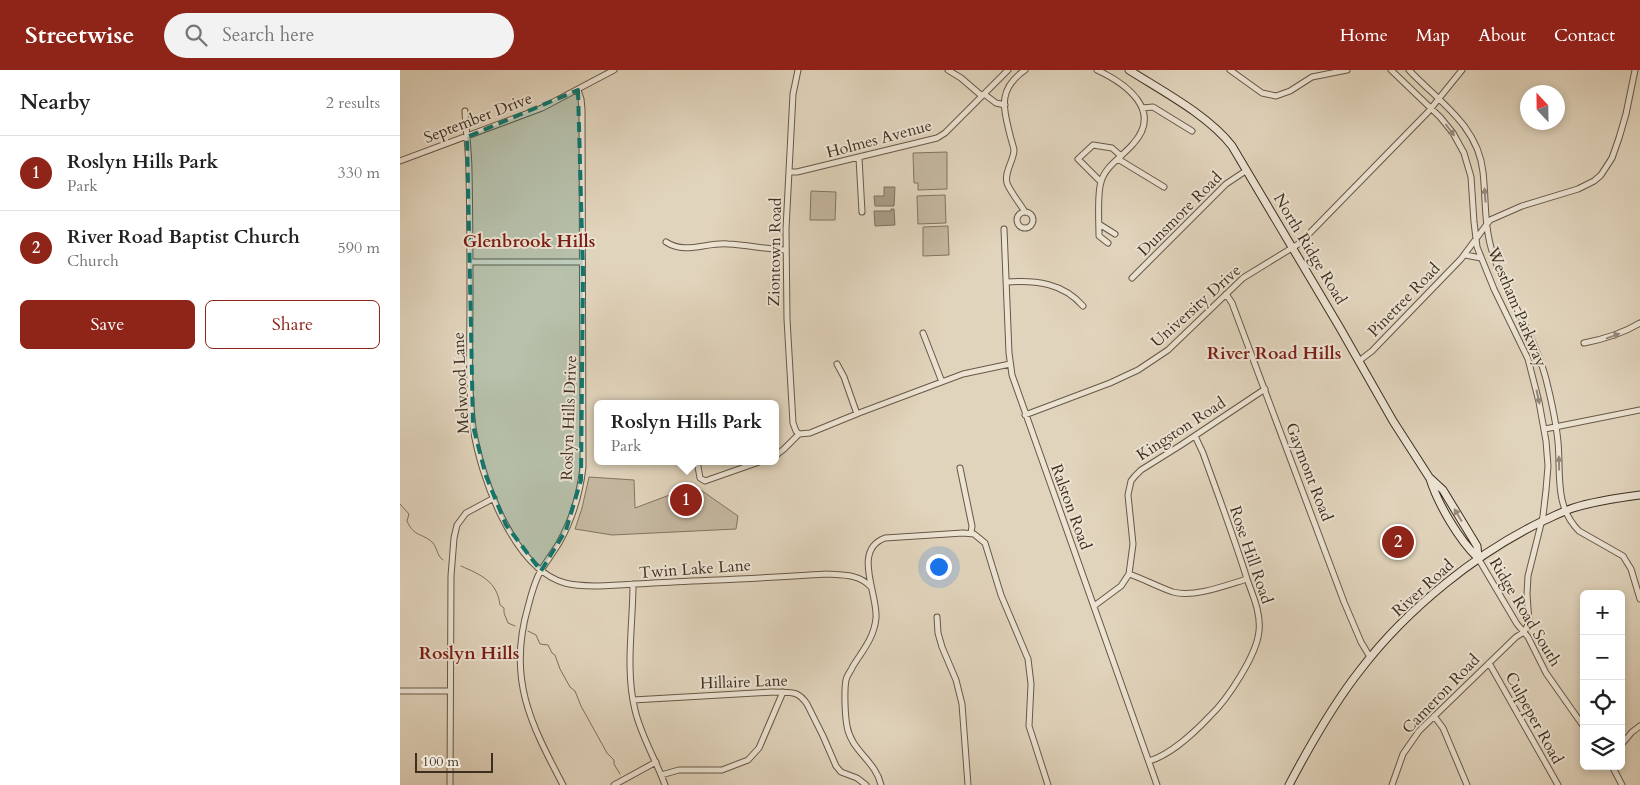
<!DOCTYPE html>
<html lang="en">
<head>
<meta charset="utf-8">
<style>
  :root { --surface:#fff; --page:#f2f2f2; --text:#222; --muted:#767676; --line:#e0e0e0; --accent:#8f2418 }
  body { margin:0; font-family:Cardo,serif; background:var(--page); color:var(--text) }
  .controls { position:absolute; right:15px; bottom:15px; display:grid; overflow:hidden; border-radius:8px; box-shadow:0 2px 8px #0003 }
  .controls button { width:45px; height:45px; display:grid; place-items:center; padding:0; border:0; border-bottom:1px solid var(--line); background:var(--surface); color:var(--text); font:25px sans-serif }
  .compass { position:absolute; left:1120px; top:15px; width:45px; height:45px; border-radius:50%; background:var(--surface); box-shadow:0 2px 8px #0003; rotate:338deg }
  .scale { position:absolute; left:15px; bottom:12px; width:78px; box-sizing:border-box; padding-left:5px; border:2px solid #3e2e20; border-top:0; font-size:14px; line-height:18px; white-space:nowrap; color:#3e2e20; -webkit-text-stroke:4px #ece3d3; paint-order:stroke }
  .you { position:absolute; left:538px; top:496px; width:18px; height:18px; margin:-12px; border:4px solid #fff; border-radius:50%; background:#1a73e8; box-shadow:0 0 0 8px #1a73e833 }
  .badge { display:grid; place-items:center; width:32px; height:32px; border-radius:50%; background:var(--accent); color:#fff; font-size:16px; font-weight:700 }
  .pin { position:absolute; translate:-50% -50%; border:2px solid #fff; box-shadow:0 1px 5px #0006 }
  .popup { position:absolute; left:194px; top:330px; width:185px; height:65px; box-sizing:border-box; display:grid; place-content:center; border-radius:8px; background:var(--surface); filter:drop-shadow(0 1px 4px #0005); font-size:16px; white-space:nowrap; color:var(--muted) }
  .popup b { font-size:19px; color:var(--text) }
  .popup::after { content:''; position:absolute; left:50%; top:100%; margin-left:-10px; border:10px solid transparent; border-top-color:var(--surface) }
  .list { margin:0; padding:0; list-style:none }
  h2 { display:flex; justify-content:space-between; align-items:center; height:65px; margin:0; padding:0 20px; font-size:21px }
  h2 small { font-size:16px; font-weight:400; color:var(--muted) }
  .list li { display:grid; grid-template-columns:32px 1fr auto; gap:15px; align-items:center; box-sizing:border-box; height:75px; padding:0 20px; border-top:1px solid var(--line) }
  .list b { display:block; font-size:19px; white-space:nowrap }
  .list p { margin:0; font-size:16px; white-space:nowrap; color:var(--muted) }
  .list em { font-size:16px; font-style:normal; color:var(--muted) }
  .actions { display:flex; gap:10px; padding:15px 20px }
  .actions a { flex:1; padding:11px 0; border:1px solid var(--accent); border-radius:8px; text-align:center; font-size:18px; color:var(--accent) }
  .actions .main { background:var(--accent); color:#fff }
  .icon { flex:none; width:28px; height:28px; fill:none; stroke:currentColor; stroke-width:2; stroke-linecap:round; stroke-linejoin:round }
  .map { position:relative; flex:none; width:1240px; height:715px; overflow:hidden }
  header { display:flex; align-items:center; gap:30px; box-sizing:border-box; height:70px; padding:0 25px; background:var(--accent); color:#fff }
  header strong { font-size:24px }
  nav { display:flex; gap:28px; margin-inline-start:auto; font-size:18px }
  .search { width:350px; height:45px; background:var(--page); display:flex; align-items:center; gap:12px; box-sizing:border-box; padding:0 18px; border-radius:28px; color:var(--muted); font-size:19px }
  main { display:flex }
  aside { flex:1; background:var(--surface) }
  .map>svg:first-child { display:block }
  .green { fill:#c5b8a1; stroke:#827360 }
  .water { fill:#aa9c87; stroke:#7f705e }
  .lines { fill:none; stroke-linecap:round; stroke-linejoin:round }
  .stream { stroke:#7f705e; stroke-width:1 }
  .street-casing { stroke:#675847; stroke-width:7 }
  .secondary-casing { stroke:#3e2e20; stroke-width:9 }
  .street { stroke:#ece3d3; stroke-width:5 }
  .secondary { stroke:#ece3d3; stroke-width:7 }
  .oneway { fill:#95887a }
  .marked { fill:#0f766e; fill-opacity:0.2; stroke:#0f766e; stroke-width:4; stroke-dasharray:10 6; stroke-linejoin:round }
  .labels { text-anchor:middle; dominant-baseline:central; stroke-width:4; stroke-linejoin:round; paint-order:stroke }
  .street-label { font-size:16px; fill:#3e2e20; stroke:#ece3d3 }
  .neighbourhood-label { font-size:18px; font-weight:bold; fill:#7a1f14; stroke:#ece3d3 }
</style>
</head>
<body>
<header>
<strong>Streetwise</strong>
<div class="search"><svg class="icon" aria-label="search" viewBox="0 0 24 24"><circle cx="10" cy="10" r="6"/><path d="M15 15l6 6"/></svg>Search here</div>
<nav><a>Home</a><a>Map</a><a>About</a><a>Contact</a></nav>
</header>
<main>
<aside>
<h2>Nearby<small>2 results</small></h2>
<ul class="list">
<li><span class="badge">1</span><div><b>Roslyn Hills Park</b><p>Park</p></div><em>330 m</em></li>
<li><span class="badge">2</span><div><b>River Road Baptist Church</b><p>Church</p></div><em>590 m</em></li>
</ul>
<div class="actions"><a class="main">Save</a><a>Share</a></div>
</aside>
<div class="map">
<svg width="1240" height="715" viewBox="0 0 1240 715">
  <rect width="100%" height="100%" fill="#e1d4bc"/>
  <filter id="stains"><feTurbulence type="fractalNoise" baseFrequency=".004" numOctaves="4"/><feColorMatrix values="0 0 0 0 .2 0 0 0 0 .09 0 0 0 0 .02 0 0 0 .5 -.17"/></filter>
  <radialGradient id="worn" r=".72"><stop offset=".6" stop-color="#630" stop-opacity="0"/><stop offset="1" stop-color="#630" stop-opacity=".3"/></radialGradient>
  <path class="green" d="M547,82V119L518,120V113H514L513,83Z
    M411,121L436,122L435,150H410Z
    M545,125L546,153L518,154L517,126Z
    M548,156L549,185L523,186V157Z
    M189,407L234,410L235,438L296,415L298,418L338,446L336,459L212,465L175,459L182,438Z"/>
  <path class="water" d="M484,117H495L494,136H475L474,126H484Z
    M491,139H494L495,155L475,156L474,141H491Z"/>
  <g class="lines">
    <path class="stream" d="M0,434L9,444L7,451C14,467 22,463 32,472C38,478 36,485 43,490
      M61,496C81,505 97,511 100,535L104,538V543L108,553L115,556
      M128,561L136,565L140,574L148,575L152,583L155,585L160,599L170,617L175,621L181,636L207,683L214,690V694L220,704"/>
    <g class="street-casing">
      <path id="street" d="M398,0L393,24L386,159L387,249L393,353L396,361L399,364
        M548,0L561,8L582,26
        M625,0C598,19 603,36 610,65C611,69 613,75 614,80C614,90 604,102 607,113C609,120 621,135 625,142
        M697,0C727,14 763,41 733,74C723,86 705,96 701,112C697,124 699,153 699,166L708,173
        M830,0L862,23L876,26L890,21L912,7L947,0
        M991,0L1040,47L1053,63L1064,83L1071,107L1074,152L1077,177L1094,219L1128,289L1139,332L1146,371L1148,396L1146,420L1143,446L1128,506L1127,524L1129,553L1124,562L1116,567L1019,661L1003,684L992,715
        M1009,0C1038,31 1078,55 1083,102C1086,129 1084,158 1093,184C1107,227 1134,264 1146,309C1151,329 1156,351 1158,372C1161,404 1154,436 1179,461L1223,486L1231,499L1240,529
        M584,24L596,33L605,35
        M742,38L753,37L792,61
        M65,41C66,62 69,82 69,102C70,146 70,190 70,233C70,274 68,317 73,357C80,405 113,499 165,513C186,519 230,514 253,513C311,510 369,508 426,504C443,505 459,504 471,517
        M459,88L462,142
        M718,89L764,117
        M0,91L142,38L214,0
        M389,102H397L537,68L545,63L608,0
        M701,112L678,89L693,75L712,78L721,86
        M617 150a8 8 0 1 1 16 0a8 8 0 1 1-16 0Z
        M699,154L715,164
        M604,159L609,283L612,305L757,715
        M266,172C286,185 306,172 328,174C347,175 366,179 386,180
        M1065,185L1081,188
        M70,192H182
        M732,208L826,114L847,100
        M607,212C636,210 663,213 683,236
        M826,224L832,233L944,532L961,572L970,587
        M523,263L542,312
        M1184,273C1205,269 1222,264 1240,253
        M959,291L972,281L1061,189L1090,150L1122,136L1178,119L1194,111L1201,105L1212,88L1219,68L1226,44L1235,0
        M437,294L444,307L457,344
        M625,345L710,313L738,300L768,280L843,208L900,173L1028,42L1062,0
        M1145,359L1240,340
        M399,364L410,363L459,343L563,304L610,294
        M375,386L384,379L399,364
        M297,391L300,408L305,411L362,391
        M560,398L572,456L571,463
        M1078,488L1117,554L1128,567L1146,603L1184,657
        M729,504C744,509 758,517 773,522C794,528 827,515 847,509
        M233,514C233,555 225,599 235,640C241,666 256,690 265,715
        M694,536L721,516L729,504L733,474L728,425L731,411L735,406L741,400L781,375L865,319
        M537,547L538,563L542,577L556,610L562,634L568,715
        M1089,593L1158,715
        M0,621H50
        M233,630L373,622C389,623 397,619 407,634L423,666L436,696L441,702L457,708L466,715
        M1034,646L1043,658L1067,715
        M1221,675L1232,662L1240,656
        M749,691C770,685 795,662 810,646C827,630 857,585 859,561C861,543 853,526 847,509C834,467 818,425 803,383L795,366
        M1212,696L1222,715
        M261,705L279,700H322L348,690L359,678L383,622
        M50,715L51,506L54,468L57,455L66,443L94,428
        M163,715C131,654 107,609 128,537C131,525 134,513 140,502C146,492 153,483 159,473C172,450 180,423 183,397L182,39L181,29L178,20
        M214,715L256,692
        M481,715C476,691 451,681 447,656C445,646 444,620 446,610C447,605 451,601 453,596C463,580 474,568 476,548C478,524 452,480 485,468L563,463L574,464L585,473L601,525L628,589L631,614L629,656L648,715"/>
    </g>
    <g class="secondary-casing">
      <path id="secondary" d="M729,0C762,21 808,45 832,76L940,258L993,351L1029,407L1043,420L1077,476L1078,488
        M1030,409C1038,434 1059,470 1078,488
        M889,715C909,677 934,633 961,599C1007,539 1077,482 1145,450C1154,446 1164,441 1173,438C1195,431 1217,428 1240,425"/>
    </g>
    <use href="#street" class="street"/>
    <use href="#secondary" class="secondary"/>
  </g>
  <defs><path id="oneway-solid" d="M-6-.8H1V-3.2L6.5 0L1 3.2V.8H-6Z" transform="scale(1.25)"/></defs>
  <g class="oneway">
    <use href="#oneway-solid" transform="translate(1050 60) rotate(53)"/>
    <use href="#oneway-solid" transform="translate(1085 125) rotate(-94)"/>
    <use href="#oneway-solid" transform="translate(1213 266) rotate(-20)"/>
    <use href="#oneway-solid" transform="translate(1138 327) rotate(78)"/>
    <use href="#oneway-solid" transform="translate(1159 393) rotate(-91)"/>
    <use href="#oneway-solid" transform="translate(1058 445) rotate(-121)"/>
  </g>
  <path class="marked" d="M178,20L183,202L181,410L166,460L141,501L106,455L86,406L73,356L67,67Z"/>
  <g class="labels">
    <g class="street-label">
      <text transform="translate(78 48) rotate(-21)">September Drive</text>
      <text transform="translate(479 69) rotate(-15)">Holmes Avenue</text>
      <text transform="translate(780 144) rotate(-45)">Dunsmore Road</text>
      <text transform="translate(910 179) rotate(59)">North Ridge Road</text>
      <text transform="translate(375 182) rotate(-89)">Ziontown Road</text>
      <text transform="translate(1004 230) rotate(-46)">Pinetree Road</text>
      <text transform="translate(796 236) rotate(-42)">University Drive</text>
      <text transform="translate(1117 237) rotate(67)">Westham Parkway</text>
      <text transform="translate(61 313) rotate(-93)">Melwood Lane</text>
      <text transform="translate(169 348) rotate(-88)">Roslyn Hills Drive</text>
      <text transform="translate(781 359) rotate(-33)">Kingston Road</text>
      <text transform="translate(909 402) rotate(69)">Gaymont Road</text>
      <text transform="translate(671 437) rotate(70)">Ralston Road</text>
      <text transform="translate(851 485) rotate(71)">Rose Hill Road</text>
      <text transform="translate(295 499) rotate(-4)">Twin Lake Lane</text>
      <text transform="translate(1023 518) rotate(-42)">River Road</text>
      <text transform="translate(1125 542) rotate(59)">Ridge Road South</text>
      <text transform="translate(344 612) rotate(-2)">Hillaire Lane</text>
      <text transform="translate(1041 624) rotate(-46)">Cameron Road</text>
      <text transform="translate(1134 648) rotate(61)">Culpeper Road</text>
    </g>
    <g class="neighbourhood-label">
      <text x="129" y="171">Glenbrook Hills</text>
      <text x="874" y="283">River Road Hills</text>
      <text x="69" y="583">Roslyn Hills</text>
    </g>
  </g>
  <rect width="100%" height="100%" filter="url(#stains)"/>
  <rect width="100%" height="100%" fill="url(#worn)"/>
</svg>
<div class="controls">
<button>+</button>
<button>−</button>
<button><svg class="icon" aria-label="locate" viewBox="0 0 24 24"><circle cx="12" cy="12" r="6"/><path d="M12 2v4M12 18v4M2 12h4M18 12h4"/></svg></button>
<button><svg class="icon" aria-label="layers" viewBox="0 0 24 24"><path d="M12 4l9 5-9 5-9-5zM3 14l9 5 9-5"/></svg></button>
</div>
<svg class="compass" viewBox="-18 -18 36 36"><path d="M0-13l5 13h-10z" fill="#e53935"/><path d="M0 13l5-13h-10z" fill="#767676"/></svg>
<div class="scale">100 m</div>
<div class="you"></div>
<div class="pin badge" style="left:286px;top:430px">1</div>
<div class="popup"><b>Roslyn Hills Park</b>Park</div>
<div class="pin badge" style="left:998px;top:472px">2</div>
</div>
</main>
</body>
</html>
